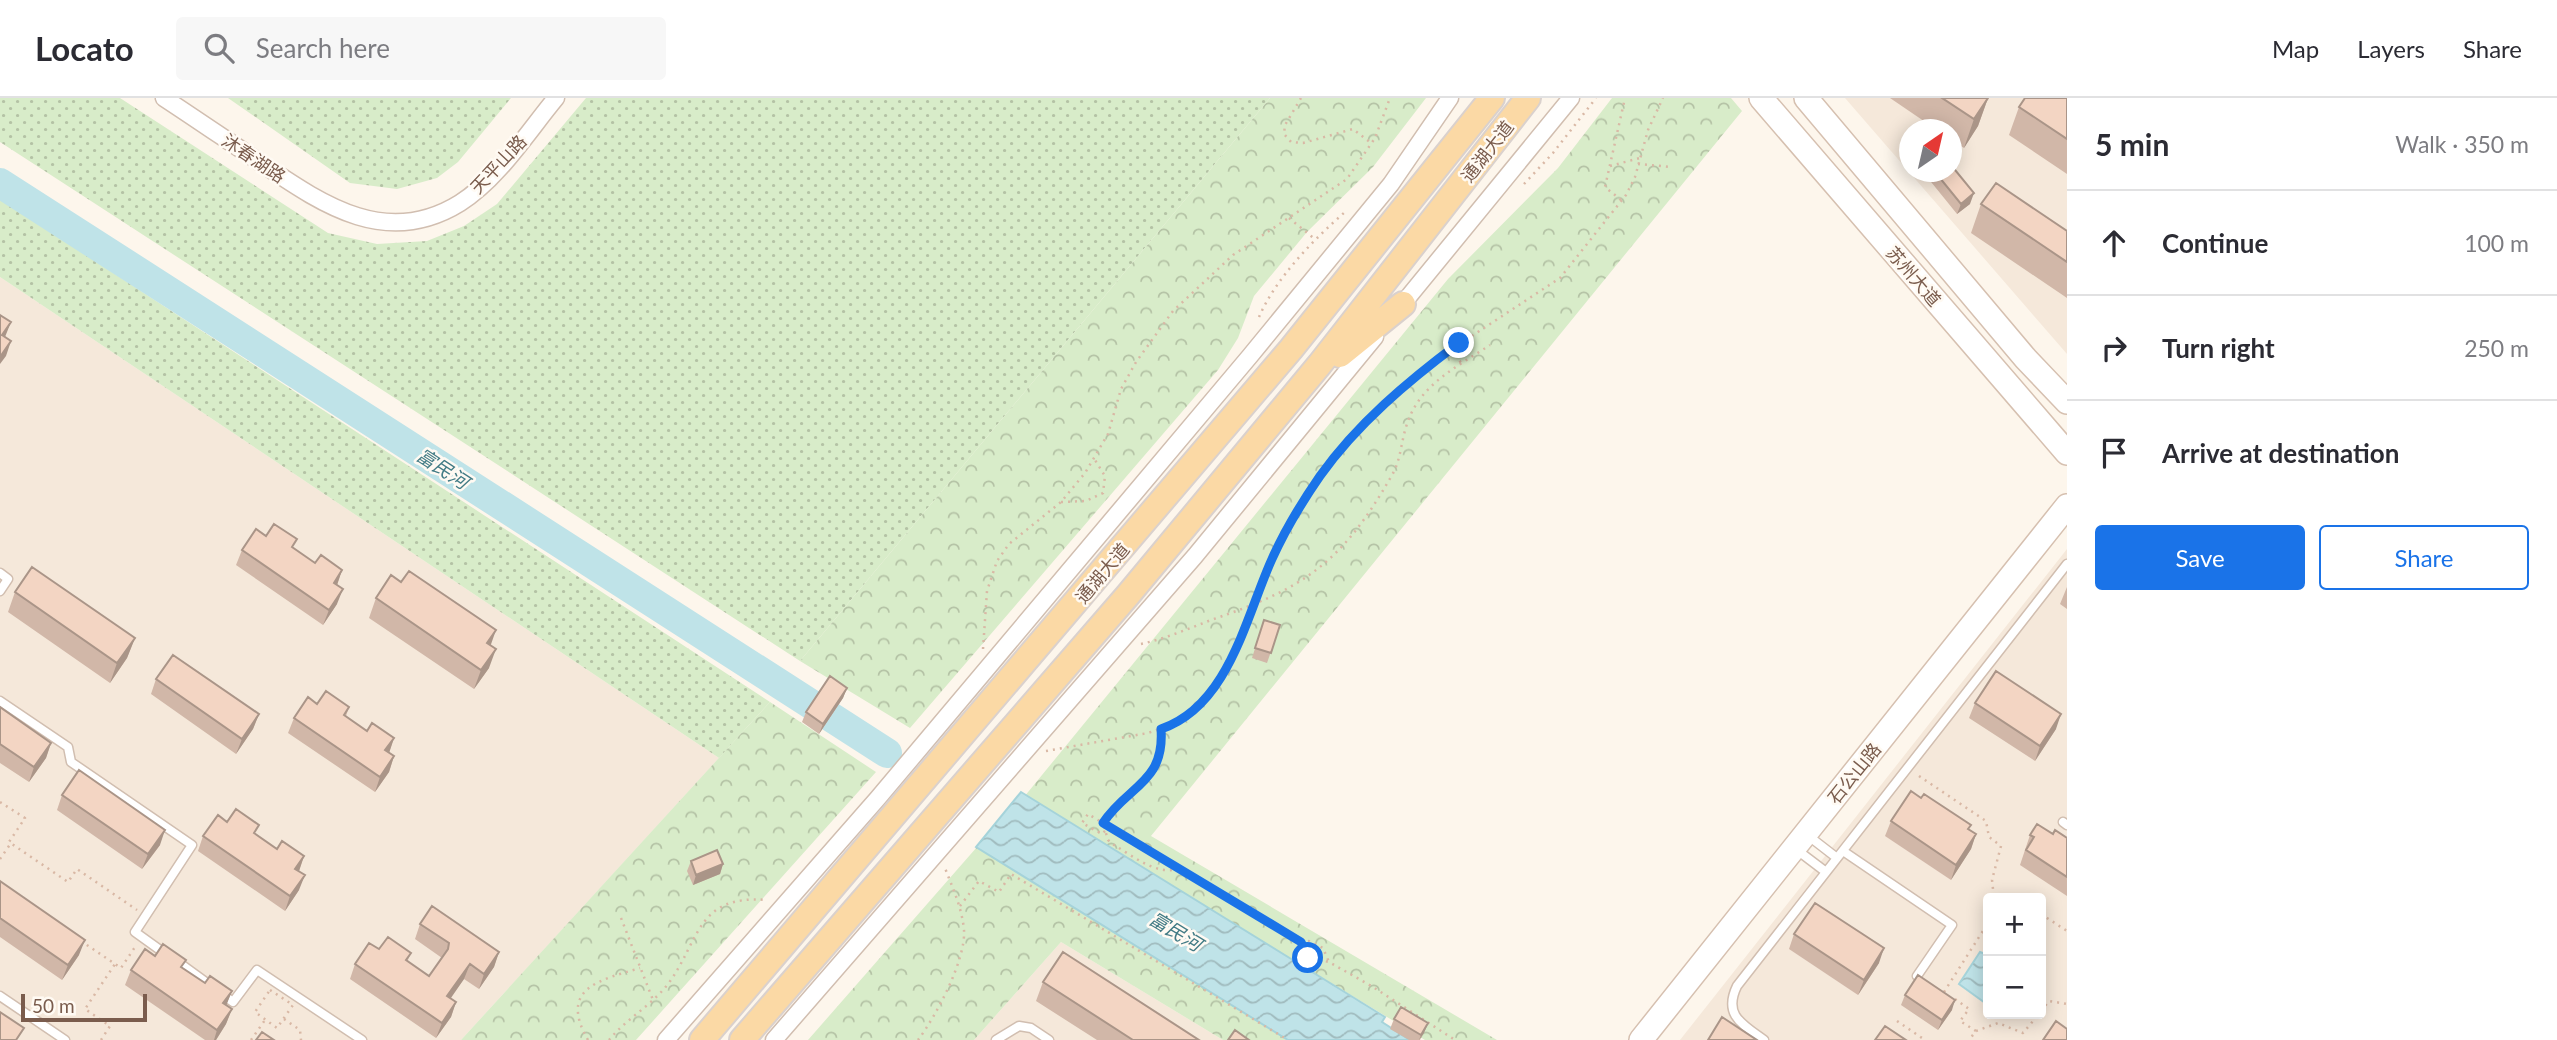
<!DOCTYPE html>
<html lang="en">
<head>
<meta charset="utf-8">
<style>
  :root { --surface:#fff; --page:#f7f7f7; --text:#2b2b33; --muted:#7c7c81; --line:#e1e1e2; --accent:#1a73e8 }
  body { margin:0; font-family:Lato,"Noto Sans SC",sans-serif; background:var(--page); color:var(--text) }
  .controls { position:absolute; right:21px; bottom:21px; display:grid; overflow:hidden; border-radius:7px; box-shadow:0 4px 18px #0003 }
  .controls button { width:63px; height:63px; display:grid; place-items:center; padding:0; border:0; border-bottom:2px solid var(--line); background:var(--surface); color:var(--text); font:35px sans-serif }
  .compass { position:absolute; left:1899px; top:21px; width:63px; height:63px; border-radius:50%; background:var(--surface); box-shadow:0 4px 18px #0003; rotate:34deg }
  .scale { position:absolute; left:21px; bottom:18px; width:126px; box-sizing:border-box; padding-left:7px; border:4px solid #7a5c4d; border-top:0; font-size:19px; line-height:24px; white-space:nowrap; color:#7a5c4d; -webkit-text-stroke:5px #fffaf3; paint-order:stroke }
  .stop { position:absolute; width:21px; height:21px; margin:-16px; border:5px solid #1a73e8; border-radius:50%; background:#fff }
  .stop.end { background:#1a73e8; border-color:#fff; box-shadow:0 2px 7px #0008 }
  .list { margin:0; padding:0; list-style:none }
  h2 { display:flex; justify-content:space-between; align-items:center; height:91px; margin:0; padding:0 28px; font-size:30px }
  h2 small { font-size:23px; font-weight:400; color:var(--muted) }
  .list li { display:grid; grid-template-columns:46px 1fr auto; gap:21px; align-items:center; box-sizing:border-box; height:105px; padding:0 28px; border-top:2px solid var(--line) }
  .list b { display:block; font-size:26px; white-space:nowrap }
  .list em { font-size:23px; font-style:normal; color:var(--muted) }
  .actions { display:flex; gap:14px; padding:21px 28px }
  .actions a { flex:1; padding:16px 0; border:2px solid var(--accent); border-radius:7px; text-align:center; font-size:24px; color:var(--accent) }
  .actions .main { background:var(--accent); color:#fff }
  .icon { flex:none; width:38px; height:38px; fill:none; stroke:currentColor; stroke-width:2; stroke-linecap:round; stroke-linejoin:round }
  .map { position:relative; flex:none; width:2067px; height:942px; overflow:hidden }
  header { display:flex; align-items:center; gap:42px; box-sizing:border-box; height:98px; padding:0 35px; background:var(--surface); border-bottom:2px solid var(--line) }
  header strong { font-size:33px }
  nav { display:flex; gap:38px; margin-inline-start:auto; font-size:24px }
  .search { width:490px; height:63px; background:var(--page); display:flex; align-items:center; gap:18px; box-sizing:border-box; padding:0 24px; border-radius:7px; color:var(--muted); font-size:26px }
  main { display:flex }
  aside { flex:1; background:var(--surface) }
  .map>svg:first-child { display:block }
  .residential { fill:#f5e8da; fill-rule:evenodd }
  .grass { fill:url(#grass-dots) }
  .forest { fill:url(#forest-crowns) }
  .water { fill:url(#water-waves); stroke:#a5d3da; stroke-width:2 }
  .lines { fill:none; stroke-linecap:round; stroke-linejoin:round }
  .river { stroke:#bfe3e8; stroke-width:30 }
  .lane-casing { stroke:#d1beb0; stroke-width:11 }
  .street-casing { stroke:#d1beb0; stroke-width:19 }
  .secondary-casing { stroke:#d6c0b0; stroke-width:26 }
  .primary-casing { stroke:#dad1cd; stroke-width:28 }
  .path { stroke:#d9b8a5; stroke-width:2.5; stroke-dasharray:2 5; stroke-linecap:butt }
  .lane { stroke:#fff; stroke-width:8 }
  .street { stroke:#fff; stroke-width:16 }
  .secondary { stroke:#fff; stroke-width:23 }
  .primary { stroke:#fbd9a5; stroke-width:24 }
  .wall { fill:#d1b7a8 }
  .shaded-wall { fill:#aa9588 }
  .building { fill:#f3d5c3; stroke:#aa9588; stroke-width:2 }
  .route { stroke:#1a73e8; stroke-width:9 }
  .labels { text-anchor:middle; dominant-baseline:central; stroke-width:5; stroke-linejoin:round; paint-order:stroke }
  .street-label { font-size:18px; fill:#7a5c4d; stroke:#fffaf3 }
  .water-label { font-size:19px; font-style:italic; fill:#437c86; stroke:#fffaf3 }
</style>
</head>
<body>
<header>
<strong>Locato</strong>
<div class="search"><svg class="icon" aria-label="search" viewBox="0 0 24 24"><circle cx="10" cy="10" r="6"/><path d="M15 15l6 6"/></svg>Search here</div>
<nav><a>Map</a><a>Layers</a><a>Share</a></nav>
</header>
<main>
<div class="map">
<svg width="2067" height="942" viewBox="0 0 2067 942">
  <defs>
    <pattern id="grass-dots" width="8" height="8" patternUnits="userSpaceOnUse" patternTransform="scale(1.75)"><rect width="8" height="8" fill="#d8ecc9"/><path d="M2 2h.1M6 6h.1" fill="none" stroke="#b4c2a5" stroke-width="1.8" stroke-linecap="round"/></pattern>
    <pattern id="forest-crowns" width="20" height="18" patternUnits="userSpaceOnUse" patternTransform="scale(1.75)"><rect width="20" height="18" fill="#d8ecc9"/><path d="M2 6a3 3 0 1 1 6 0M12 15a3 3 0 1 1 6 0" fill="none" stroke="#b4c2a5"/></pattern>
    <pattern id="water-waves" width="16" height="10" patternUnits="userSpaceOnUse" patternTransform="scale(1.75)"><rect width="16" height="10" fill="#bfe3e8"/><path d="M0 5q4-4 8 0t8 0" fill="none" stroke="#a0bbbe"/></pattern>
  </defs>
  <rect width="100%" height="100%" fill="#fdf6ec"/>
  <path class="residential" d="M1845,0H2067V256ZM1910,32H1952V74H1910Z
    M0,179L719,660L461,942H0Z
    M2067,451V942H1680ZM1988,800H2041V916H1988Z
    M1061,844L1223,942H974Z"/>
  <path class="grass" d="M0,0H120L328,135L377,146L427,143L464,128L497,106L586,0H1270L800,563L0,44Z
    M228,0H511L458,64L437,80L397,91L350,85Z
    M0,101L770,604L719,660L0,179Z"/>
  <path class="forest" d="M1270,0H1426L1373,69L1307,134L1254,198L1238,240L1218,272L910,630L800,563Z
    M1612,0H1731L1742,13L1151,738L1497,942H1425L1024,699L1448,181L1558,70Z
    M770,604L876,674L636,942H461Z
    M977,749L1299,942H1223L1061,844L974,942H808Z"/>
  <path class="water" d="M1021,694L1385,919L1382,924L1410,942H1288L976,749Z
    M1980,854L1988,857V907L1959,886Z"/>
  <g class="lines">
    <path class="river" d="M0,85L887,655"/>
    <g class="lane-casing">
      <path id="lane" d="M0,475L8,481L0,493
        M0,603L68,649L71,664L192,747L135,834L167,857
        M2063,724L2067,727
        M1806,736L1837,760
        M1797,752L1826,774
        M1843,753L1952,827L1917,878
        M178,864L233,904L257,872L362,942
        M0,898L65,942
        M996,942L1019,928L1031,930L1049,942
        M1764,942C1742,926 1723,917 1737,888L2067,466"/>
    </g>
    <g class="street-casing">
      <path id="street" d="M164,0C196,21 228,43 261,65C322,106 386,151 460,105C498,81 527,35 556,0
        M1396,214L1571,0
        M666,942L878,700L1250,258L1391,86L1450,0
        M774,942L1195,458L1375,239"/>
    </g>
    <g class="secondary-casing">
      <path id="secondary" d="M1761,0L2067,355
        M1806,0L2026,261L2067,304
        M1641,942L2067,408"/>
    </g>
    <g class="primary-casing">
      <path id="primary" d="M1340,257L1403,206
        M702,942L1291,251L1492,0
        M742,942L1128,497L1320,266L1528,0"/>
    </g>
    <path class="path" d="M1301,0L1285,27L1284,36L1291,44L1303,45L1353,31L1371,45
      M1638,66L1672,69
      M1610,68L1640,60
      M1524,86L1553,55L1596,0
      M1621,102L1605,89L1625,0
      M1289,120L1316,142
      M1259,219C1276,180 1313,142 1345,114
      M1452,251L1461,265
      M1061,404L1086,403L1103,395L1105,378L1095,362
      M1141,546C1164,541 1188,531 1211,522C1305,490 1342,465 1392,377C1401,362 1401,343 1407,326C1420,286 1457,269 1490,247
      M983,551L987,493L997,463L1009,446L1061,404L1085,375L1108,336L1121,291L1136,264L1173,213L1233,157L1347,81L1375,40L1390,0
      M1161,631C1165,685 1127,688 1103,725L1108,742L1114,747C1133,758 1158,779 1180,770
      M1046,653L1148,635L1171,627L1191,613L1225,573L1239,547L1273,460L1295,417L1341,350L1419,276L1452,251L1560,180L1626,97L1635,79L1648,32L1663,0
      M1919,678L1986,723L1989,739L2001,748L1992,782L1994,800
      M0,704L25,720L9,744L68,784L77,771L137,812
      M1105,733L1102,736L1082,725L1088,716L1301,844L1308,860L1329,864L1373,889L1455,942
      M0,761L11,745
      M960,808L979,783L999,794L1011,776L1288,942
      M2041,816L2067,833
      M621,820L653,902
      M81,843L121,870L135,849
      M1301,844L1309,843L1323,850L1329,864
      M270,892L293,907L277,930L255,914Z
      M1944,894L1988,825
      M1955,901L1969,911L1960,923L1976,933L1969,942
      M2041,913L2049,903L2067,906
      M284,921L300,932L301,942
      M1897,923L1925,942
      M1976,933L1998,925L2023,935L2039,916
      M101,942L110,928L85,911L115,866
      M251,942L265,922
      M588,942C558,890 600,882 640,870
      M609,942C626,921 651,908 668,886C700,843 696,796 767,802
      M918,942C936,918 966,862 964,832C962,810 953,791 945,770"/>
    <use href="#lane" class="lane"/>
    <use href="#street" class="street"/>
    <use href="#secondary" class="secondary"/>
    <use href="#primary" class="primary"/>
  </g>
  <path class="wall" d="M1890,0H1988L1978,28L1964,50L1951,41V32H1937Z
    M2067,0V76L2009,37L2019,9Z
    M1923,74H1951L1970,106L1957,116Z
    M1981,106L2067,133V200L1971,135Z
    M266,438L294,450L315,465L342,472L337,487V506L323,527L236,467L242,452Z
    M2067,489V511L2060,506Z
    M15,494L135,540L127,560L110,585L8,514Z
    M376,500L489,570L474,591L369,520Z
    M1264,522L1280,527L1267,565L1252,560Z
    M156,581L259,616L253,631L236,656L151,596Z
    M847,590L843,600L819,636L802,624L806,614Z
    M1975,605L2056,631L2035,663L1969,620Z
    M317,606L349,609L346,618L367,633L394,640L389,655L394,658L389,674L375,694L288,635L294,620Z
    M0,609L51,645L46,660L29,684L0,665Z
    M62,697L160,747L142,771L57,712Z
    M1921,700L1971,727L1969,731L1976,736L1971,751L1951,782L1885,738L1891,723Z
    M227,724L256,736L277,751L304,758L299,773V792L285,813L198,753L203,738Z
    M2053,736L2067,740V798L2020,767L2030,737Z
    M691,763L723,766L720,776L693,787L687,773Z
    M0,783L79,857L62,882L0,839Z
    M420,826L499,854L494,869L479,891L464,881L450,900L456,904L451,919L436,940L350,881L355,866L379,851L411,855L407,864L429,878L442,860L415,841Z
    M1794,836L1879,865L1858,897L1789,851Z
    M155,858L183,870L205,885L232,893L226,907L232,911L226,926L216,942H205L125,887L131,872Z
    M1043,884L1199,942H1097L1036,903Z
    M1905,897L1952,912L1938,932L1901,907Z
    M1394,921L1428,925L1420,942H1409L1390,931Z"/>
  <path class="shaded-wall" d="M1988,0L1978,28L1964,50L1974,21Z
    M1974,95L1970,106L1957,116L1961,106Z
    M11,224L5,239L2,237Z
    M11,243L6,258L0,266V259Z
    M342,472L337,487L334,485Z
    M343,491L337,506L323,527L329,512Z
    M496,532L489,552L487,545Z
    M135,540L127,560L110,585L117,565Z
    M496,551L489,570L474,591L481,572Z
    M847,590L843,600L819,636L823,626Z
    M259,616L253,631L236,656L242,641Z
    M2061,616L2056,631L2035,663L2040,648Z
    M394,640L389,655L385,652Z
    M51,645L46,660L29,684L34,669Z
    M394,658L389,674L375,694L380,679Z
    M165,732L160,747L142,771L148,756Z
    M1976,736L1971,751L1951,782L1956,767Z
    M304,758L299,773L295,771Z
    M723,766L720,776L693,787L696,777Z
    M305,777L299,792L285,813L290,798Z
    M85,842L79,857L62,882L68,867Z
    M1884,850L1879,865L1858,897L1864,882Z
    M499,854L494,869L479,891L484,876Z
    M470,866L464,881L442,913L447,898Z
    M232,893L226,908L223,905Z
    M1955,902L1952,912L1938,932L1942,922Z
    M456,904L451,919L436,940L442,925Z
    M232,911L226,926L216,942H214L217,932Z
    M1428,925L1424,935L1419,942L1421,937Z"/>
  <path class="building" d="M1942,0H1988L1974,21Z
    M2025,0H2067V41L2019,9Z
    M1951,67L1974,95L1961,106L1935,74H1951Z
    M1996,85L2067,133V164L1981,106Z
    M0,217L11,224L2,237L11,243L0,259Z
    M274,426L297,441L292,449L315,465L321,457L342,472L334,485L343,491L329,512L242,452L256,431L266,438Z
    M32,469L135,540L117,565L15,494Z
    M409,473L496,532L487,545L496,551L481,572L376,500L391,477L401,484Z
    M1264,522L1280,527L1271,555L1255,550Z
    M173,557L259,616L242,641L156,581Z
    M1996,573L2061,616L2040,648L1975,605Z
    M830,578L847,590L823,626L806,614Z
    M326,593L349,609L344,617L367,633L372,625L394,640L385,652L394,658L380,679L294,620L308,599L317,606Z
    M0,609L51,645L34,669L0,646Z
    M79,672L165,732L148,756L62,697Z
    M1911,693L1921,700L1924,696L1971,727L1968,731L1976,736L1956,767L1891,723Z
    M236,711L259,727L254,735L277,751L282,743L304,758L295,771L305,777L290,798L203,738L218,717L227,724Z
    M2037,726L2053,736L2055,732L2067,740V779L2026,752L2034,739L2030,737Z
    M717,752L723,766L696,777L691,763Z
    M0,783L85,842L68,867L0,820Z
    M1815,805L1884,850L1864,882L1794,836Z
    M432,808L499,854L484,876L470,866L447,898L456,904L442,925L355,866L369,845L379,851L388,839L411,855L406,862L429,878L448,851L449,845L420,826Z
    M163,846L186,862L181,869L205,885L210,878L232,893L223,905L232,911L217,932L131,872L145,851L155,858Z
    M1063,854L1199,942H1133L1043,884Z
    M1918,877L1955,902L1942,922L1905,897Z
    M1401,909L1428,925L1421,937L1394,921Z
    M0,914L24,930L16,942H0Z
    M1722,919L1757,942H1708Z
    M2056,923L2067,931V942H2043Z
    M1885,928L1906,942H1875Z
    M1235,932L1249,942H1228Z
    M262,934L274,942H256Z"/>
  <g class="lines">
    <path class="route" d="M1308,860L1301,844L1103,725C1127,688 1165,685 1161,631C1229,608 1246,518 1272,461C1285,432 1302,404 1320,378C1357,326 1408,283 1459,245"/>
  </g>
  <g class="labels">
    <g class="street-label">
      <text transform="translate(1487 53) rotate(-52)">通湖大道</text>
      <text transform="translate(254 60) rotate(34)">沐春湖路</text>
      <text transform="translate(498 66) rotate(-47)">天平山路</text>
      <text transform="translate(1914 178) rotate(49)">苏州大道</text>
      <text transform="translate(1102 475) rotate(-50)">通湖大道</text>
      <text transform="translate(1854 675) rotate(-51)">石公山路</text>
    </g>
    <g class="water-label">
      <text transform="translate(443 370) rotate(33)">富民河</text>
      <text transform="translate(1176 833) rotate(31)">富民河</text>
    </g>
  </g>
</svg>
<div class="controls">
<button>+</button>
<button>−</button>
</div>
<svg class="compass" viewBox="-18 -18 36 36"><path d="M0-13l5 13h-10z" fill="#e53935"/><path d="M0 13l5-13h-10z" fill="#7c7c81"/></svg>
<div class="scale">50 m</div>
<div class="stop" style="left:1308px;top:860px"></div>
<div class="stop end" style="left:1459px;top:245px"></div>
</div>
<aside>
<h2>5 min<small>Walk · 350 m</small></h2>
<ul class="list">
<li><svg class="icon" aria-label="ahead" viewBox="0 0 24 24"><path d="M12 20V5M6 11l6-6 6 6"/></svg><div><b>Continue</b></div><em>100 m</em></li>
<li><svg class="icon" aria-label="right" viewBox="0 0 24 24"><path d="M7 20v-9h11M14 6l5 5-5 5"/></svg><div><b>Turn right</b></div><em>250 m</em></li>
<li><svg class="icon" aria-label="arrive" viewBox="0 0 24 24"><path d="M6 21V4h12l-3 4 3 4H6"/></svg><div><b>Arrive at destination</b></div></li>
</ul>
<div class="actions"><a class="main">Save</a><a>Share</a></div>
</aside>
</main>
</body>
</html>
